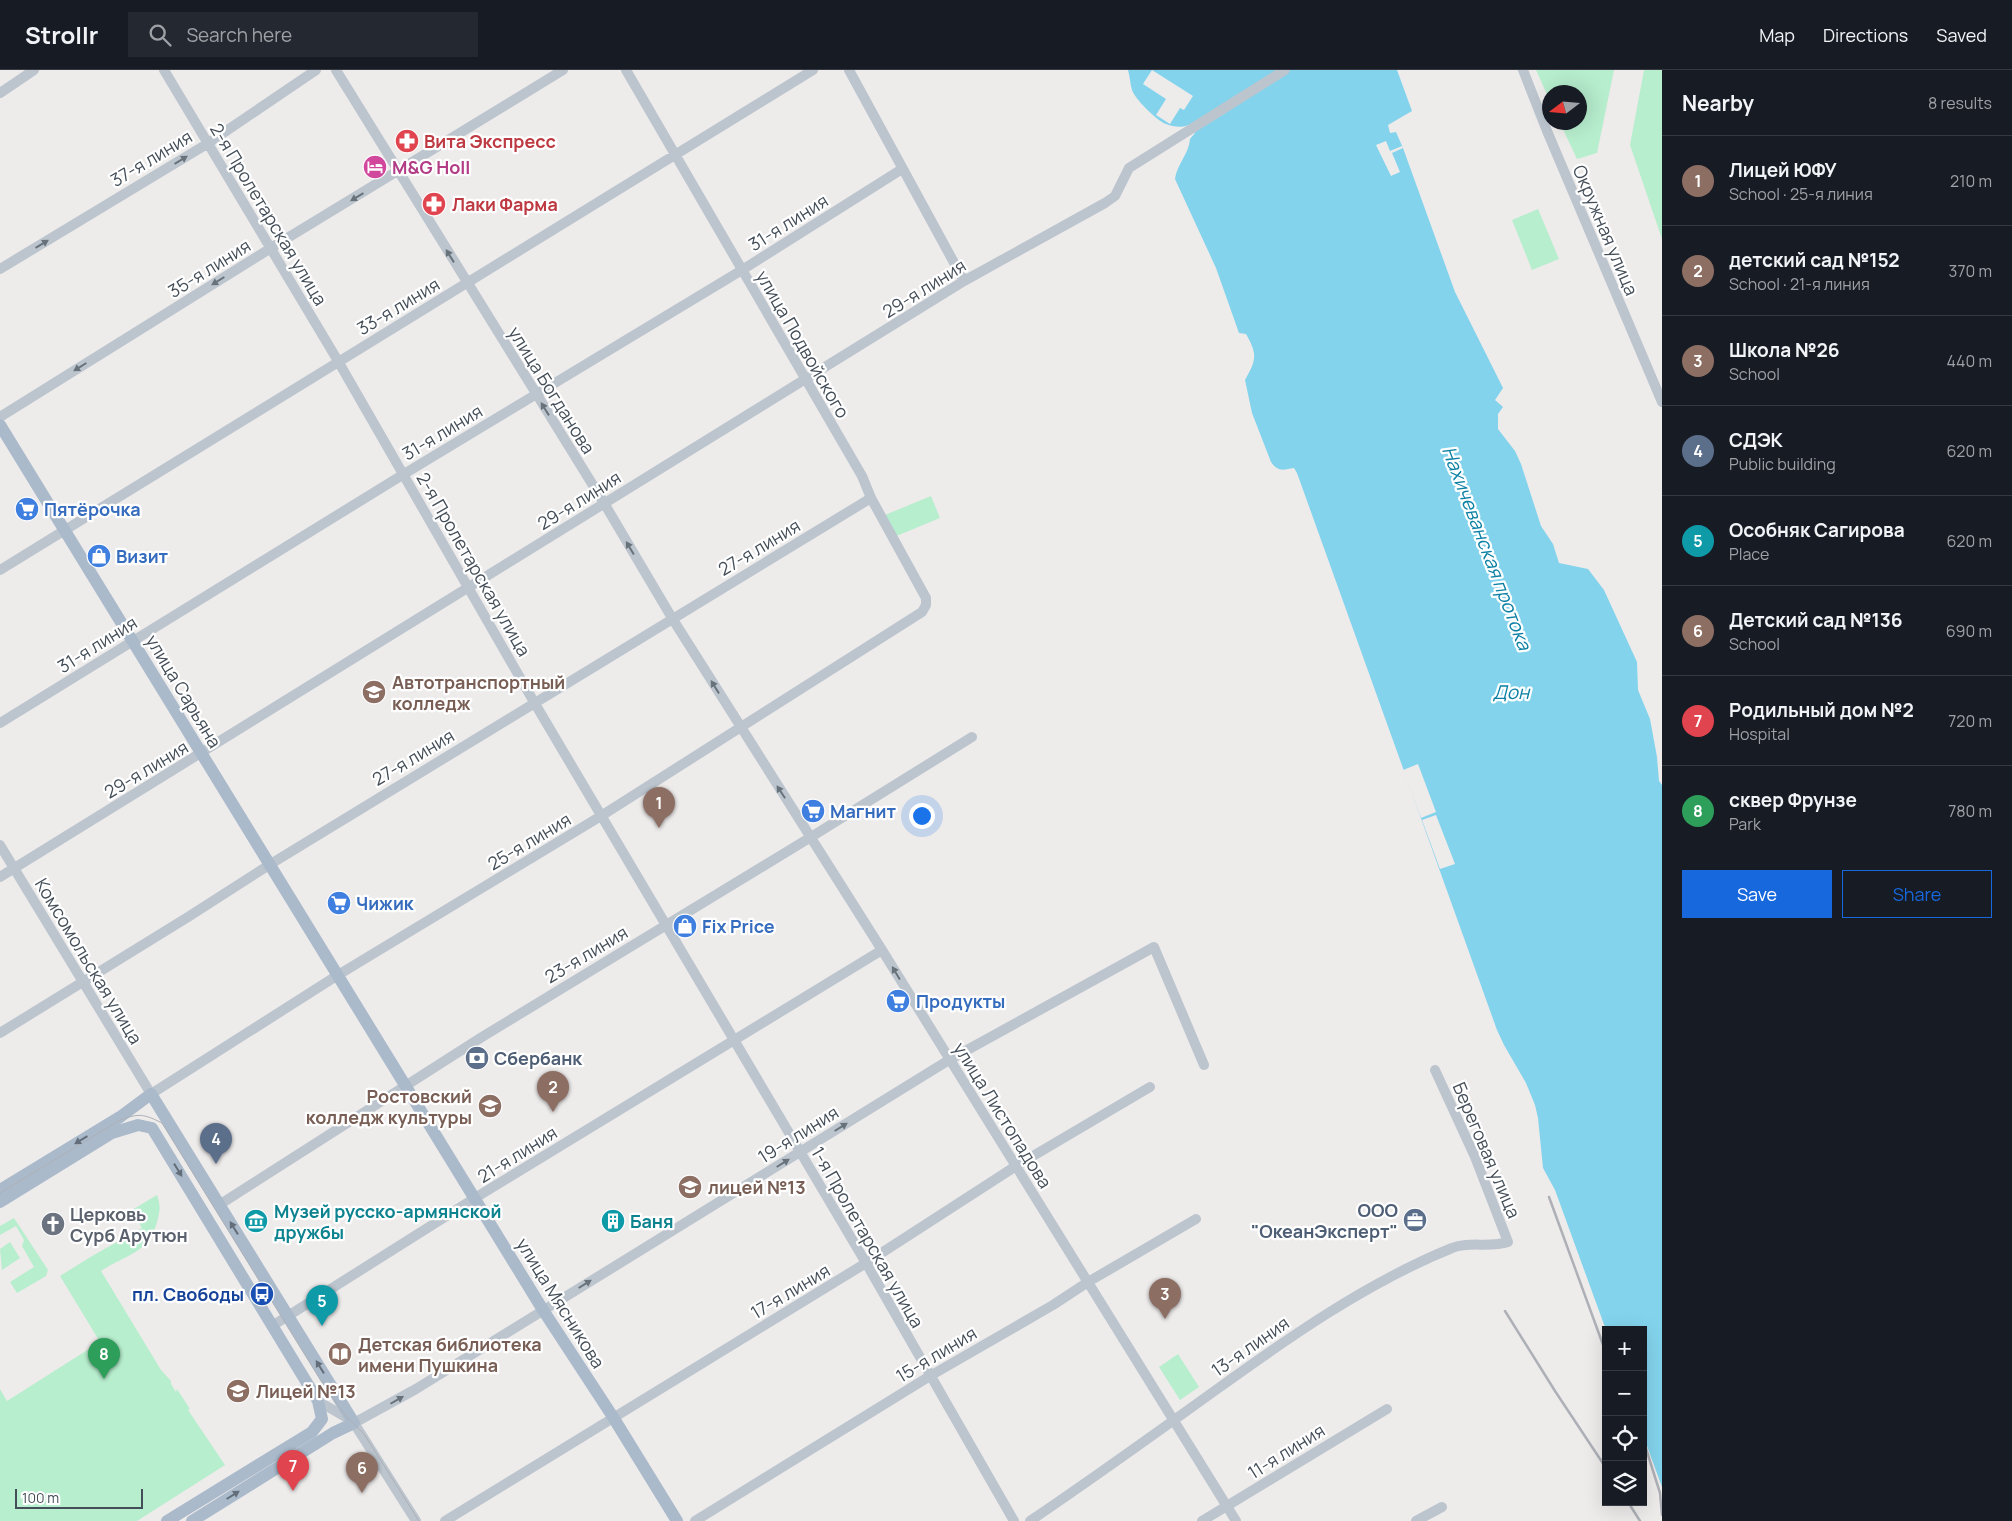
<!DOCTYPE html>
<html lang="en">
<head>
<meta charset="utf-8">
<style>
  :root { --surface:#171b24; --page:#242831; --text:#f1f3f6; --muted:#9ea1a6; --line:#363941; --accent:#1768dc }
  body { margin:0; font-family:Manrope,sans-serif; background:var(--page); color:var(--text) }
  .controls { position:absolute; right:15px; bottom:15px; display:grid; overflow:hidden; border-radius:0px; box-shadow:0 5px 20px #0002 }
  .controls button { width:45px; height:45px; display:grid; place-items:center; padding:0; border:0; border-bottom:1px solid var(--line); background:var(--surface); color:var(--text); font:25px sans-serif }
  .compass { position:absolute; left:1542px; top:15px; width:45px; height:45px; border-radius:50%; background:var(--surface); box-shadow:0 5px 20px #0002; rotate:254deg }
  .scale { position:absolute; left:15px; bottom:12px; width:128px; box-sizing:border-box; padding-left:5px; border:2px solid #444e58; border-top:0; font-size:14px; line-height:18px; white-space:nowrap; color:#444e58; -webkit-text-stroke:4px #fff; paint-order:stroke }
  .you { position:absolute; left:921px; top:745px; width:18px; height:18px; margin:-12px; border:4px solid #fff; border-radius:50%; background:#1a73e8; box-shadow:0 0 0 8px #1a73e833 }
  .badge { display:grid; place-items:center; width:32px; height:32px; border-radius:50%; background:var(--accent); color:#fff; font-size:16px; font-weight:700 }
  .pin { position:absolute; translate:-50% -41px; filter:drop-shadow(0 1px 2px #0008) }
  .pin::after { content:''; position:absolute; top:26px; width:18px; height:15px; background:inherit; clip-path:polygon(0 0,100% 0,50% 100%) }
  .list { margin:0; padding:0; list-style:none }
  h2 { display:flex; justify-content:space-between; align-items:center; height:65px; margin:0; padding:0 20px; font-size:21px }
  h2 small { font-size:16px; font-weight:400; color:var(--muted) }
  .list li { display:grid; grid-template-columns:32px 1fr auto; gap:15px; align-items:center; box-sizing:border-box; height:90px; padding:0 20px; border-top:1px solid var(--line) }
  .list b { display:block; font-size:19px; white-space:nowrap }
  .list p { margin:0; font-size:16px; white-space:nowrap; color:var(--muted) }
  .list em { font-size:16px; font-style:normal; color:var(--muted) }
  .actions { display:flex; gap:10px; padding:15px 20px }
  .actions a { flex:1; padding:11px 0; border:1px solid var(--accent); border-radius:0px; text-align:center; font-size:18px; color:var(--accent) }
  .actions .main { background:var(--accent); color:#fff }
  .icon { flex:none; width:28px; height:28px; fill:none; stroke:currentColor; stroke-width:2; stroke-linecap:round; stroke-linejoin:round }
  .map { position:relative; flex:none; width:1662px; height:1451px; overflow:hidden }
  header { display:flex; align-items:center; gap:30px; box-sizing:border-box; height:70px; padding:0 25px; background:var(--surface); border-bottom:1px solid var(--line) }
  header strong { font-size:24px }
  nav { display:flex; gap:28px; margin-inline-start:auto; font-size:18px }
  .search { width:350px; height:45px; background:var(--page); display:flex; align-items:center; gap:12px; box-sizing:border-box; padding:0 18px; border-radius:0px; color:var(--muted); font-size:19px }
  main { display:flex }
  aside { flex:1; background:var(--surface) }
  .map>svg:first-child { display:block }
  .green { fill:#b7eece }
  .water { fill:#83d3ec }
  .pier { fill:#eeebeb }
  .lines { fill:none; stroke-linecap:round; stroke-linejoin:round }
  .minor { stroke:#bcc5ce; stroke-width:10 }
  .major { stroke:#aabacb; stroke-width:12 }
  .tram { stroke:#adb0b6; stroke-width:1 }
  .rail { stroke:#adb0b6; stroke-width:2.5 }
  .oneway { fill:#68727b }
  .oneway2 { fill:#636e7a }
  .labels { text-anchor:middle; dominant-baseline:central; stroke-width:4.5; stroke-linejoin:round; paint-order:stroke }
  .health-label { font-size:18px; font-weight:bold; fill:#be3a42; stroke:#fff; text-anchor:start }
  .street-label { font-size:18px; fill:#444e58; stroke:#fff }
  .hotel-label { font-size:18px; font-weight:bold; fill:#b23c85; stroke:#fff; text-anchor:start }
  .shop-label { font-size:18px; font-weight:bold; fill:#366cbe; stroke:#fff; text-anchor:start }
  .education-label { font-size:18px; font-weight:bold; fill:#785e54; stroke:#fff; text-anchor:start }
  .service-label { font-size:18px; font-weight:bold; fill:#4e5e75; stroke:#fff; text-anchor:start }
  .culture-label { font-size:18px; font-weight:bold; fill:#0d838f; stroke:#fff; text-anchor:start }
  .worship-label { font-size:18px; font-weight:bold; fill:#5b616d; stroke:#fff; text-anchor:start }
  .transit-label { font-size:18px; font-weight:bold; fill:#164399; stroke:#fff; text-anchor:end }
  .water-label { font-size:19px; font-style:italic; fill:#0b80a4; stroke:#fff }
</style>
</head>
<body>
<header>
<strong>Strollr</strong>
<div class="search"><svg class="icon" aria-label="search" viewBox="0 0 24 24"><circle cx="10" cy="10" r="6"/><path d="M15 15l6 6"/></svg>Search here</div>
<nav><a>Map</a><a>Directions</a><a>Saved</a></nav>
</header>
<main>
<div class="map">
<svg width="1662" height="1451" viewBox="0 0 1662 1451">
  <rect width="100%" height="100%" fill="#eeebeb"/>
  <path class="green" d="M1536,0H1614L1597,83L1577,89L1560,53L1580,52V22H1550L1549,29Z
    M1644,0H1662V169L1630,75Z
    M1538,139L1559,189L1532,200L1512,150Z
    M931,426L940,448L894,467L885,445Z
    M157,1125C161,1137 160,1140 157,1152C149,1183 125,1185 101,1201L161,1300L171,1311V1314L176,1322L177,1319L190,1339L188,1340L225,1395L137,1451H0V1319L7,1331L100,1272L60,1206L92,1186L142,1158L132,1140Z
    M14,1148L48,1200L46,1206L17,1223L10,1212L34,1197L22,1176L24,1170L16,1156L0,1165V1156Z
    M10,1172L20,1188L2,1200L0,1179Z
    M1178,1284L1199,1317L1180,1330L1159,1297Z"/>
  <path class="water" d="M1128,0H1397L1412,41L1388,55L1390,63L1396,62L1403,78L1455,222L1503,318L1495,330L1503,337L1498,344V359L1515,381L1521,394L1541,456L1553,474L1559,493L1588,499L1604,520L1637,592L1638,620L1650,649L1657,687L1659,711L1662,715V1417L1643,1365V1260H1606L1555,1120L1543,1098L1538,1048L1535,1035L1526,1013L1504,975L1497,960L1297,403L1294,398C1283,400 1278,402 1271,392L1252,343L1245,310C1256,290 1258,285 1246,264L1239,263L1216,198L1175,109C1177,94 1189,84 1190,69L1195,63L1189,55C1181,58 1174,57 1166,54C1157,51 1135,29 1132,20C1130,13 1130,7 1128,0Z"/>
  <path class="pier" d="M1152,0L1193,26L1184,40L1180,38L1170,54L1156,45L1166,29L1143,14Z
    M1386,71L1390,81L1402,76L1403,78L1392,83L1400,102L1391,106L1376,75Z
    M1418,694L1436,742L1421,748L1403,700Z
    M1436,745L1455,794L1440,799L1422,750Z"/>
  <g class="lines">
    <path class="minor" d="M164,0L338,291L534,632L866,1193L1014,1451
      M336,0L604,433L672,548L882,880L1236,1451
      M849,0L964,211
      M1523,0L1547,61L1662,332
      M0,23L34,0
      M0,199L207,74L316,0
      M0,347L271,178L563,0
      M0,500L813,0
      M0,653L404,404L742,200L902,99
      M0,775L151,1024L338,905L601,746L922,542L926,535V528L871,428L862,406L626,0
      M0,807L964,211L1105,133L1115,126L1129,98L1285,0
      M0,963L188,847L269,795L871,428
      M219,1135L482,967L811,767L972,667
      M272,1256L475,1128L882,880
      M318,1331L354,1352
      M354,1353L416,1319L949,990L1154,877L1204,995
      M354,1353L416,1451
      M445,1451L866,1193L1016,1096L1150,1017
      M695,1451L930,1306L1053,1235L1088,1212L1196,1149
      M1030,1451C1092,1409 1152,1366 1213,1322C1288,1268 1366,1213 1452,1178C1468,1171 1490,1178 1508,1172L1475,1087L1435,1000
      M1202,1451L1387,1339
      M1416,1451L1442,1437"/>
    <path class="major" d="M0,355L543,1240L613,1347L677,1451
      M151,1024L354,1353L333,1363L192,1451
      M152,1058L318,1331L322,1349L312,1362L167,1451
      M0,1120L120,1047L151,1024
      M0,1132L112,1063L138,1055L152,1058"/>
    <path class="tram" d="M0,1123L120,1050C139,1043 144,1044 162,1053L321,1311L345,1345L364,1364L419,1451"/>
    <path class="rail" d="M1549,1127L1606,1283
      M1505,1241L1555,1321L1606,1398
      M1643,1369L1660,1423L1662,1445
      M1628,1432L1640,1451"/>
  </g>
  <defs><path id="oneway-solid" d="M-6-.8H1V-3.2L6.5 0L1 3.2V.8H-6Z" transform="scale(1.25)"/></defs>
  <g class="oneway">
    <use href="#oneway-solid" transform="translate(181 90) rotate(-31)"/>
    <use href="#oneway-solid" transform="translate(357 127) rotate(149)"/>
    <use href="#oneway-solid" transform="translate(42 174) rotate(-31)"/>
    <use href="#oneway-solid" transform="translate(450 186) rotate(-122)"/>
    <use href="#oneway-solid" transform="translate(218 211) rotate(148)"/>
    <use href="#oneway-solid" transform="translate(80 297) rotate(148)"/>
    <use href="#oneway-solid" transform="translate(545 339) rotate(-122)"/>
    <use href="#oneway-solid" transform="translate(630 478) rotate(-121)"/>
    <use href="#oneway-solid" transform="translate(715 617) rotate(-122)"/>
    <use href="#oneway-solid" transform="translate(781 722) rotate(-123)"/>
    <use href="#oneway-solid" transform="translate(896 903) rotate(-121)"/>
    <use href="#oneway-solid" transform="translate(841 1057) rotate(-32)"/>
    <use href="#oneway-solid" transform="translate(783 1093) rotate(-32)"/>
    <use href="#oneway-solid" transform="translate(585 1214) rotate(-32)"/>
    <use href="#oneway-solid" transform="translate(397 1330) rotate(-30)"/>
  </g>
  <g class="oneway2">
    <use href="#oneway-solid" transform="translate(81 1070) rotate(149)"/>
    <use href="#oneway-solid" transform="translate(178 1100) rotate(58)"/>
    <use href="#oneway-solid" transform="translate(234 1158) rotate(-122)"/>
    <use href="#oneway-solid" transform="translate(320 1297) rotate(-122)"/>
    <use href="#oneway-solid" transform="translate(233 1425) rotate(-32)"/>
  </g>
  <defs>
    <g id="pharmacy-disc" transform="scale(1.25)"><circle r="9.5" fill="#e0444e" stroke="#fff"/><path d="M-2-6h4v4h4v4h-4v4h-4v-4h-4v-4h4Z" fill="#fff"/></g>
    <g id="hotel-disc" transform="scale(1.25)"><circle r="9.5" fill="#d1479c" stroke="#fff"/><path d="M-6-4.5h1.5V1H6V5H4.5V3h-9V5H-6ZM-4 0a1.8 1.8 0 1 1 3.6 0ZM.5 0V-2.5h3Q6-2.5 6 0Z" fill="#fff"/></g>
    <g id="supermarket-disc" transform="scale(1.25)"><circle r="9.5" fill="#3f7fe0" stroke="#fff"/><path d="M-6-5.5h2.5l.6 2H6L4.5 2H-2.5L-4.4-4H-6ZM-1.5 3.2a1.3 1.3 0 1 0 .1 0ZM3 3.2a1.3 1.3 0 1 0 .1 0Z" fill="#fff"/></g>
    <g id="shop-disc" transform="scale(1.25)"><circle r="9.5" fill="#3f7fe0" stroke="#fff"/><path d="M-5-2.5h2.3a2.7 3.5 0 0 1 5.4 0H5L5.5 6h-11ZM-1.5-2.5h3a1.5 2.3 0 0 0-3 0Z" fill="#fff"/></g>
    <g id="university-disc" transform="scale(1.25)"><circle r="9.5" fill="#8d6e63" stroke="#fff"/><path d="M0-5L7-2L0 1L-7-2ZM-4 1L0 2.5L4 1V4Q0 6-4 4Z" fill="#fff"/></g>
    <g id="bank-disc" transform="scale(1.25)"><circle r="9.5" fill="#5c6f8a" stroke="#fff"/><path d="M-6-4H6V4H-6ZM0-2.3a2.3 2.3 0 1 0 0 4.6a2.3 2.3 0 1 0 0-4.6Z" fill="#fff"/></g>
    <g id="school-disc" transform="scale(1.25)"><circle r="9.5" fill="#8d6e63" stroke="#fff"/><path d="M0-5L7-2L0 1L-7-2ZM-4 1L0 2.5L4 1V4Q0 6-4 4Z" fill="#fff"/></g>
    <g id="office-disc" transform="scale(1.25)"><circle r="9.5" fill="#5c6f8a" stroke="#fff"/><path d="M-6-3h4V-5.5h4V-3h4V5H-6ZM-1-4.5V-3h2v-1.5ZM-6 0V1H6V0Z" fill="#fff"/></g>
    <g id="museum-disc" transform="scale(1.25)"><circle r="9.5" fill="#0f9aa8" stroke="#fff"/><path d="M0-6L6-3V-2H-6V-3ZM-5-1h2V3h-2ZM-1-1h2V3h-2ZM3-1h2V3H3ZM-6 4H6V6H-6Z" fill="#fff"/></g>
    <g id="building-disc" transform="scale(1.25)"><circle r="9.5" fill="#0f9aa8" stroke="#fff"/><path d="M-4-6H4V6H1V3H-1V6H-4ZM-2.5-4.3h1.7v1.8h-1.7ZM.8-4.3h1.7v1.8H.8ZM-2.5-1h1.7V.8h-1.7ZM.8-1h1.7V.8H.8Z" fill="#fff"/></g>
    <g id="church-disc" transform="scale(1.25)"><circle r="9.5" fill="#6b7280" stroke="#fff"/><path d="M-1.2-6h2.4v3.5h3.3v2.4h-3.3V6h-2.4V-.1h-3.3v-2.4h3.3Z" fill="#fff"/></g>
    <g id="bus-disc" transform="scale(1.25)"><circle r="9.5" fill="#1a4fb4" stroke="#fff"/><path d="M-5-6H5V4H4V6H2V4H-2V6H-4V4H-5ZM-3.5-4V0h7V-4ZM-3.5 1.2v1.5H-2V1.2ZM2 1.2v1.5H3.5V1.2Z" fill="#fff"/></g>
    <g id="library-disc" transform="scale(1.25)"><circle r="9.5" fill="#8d6e63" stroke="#fff"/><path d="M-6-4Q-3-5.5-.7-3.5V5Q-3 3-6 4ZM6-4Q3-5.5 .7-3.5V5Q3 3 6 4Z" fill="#fff"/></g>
  </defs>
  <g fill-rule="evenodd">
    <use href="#pharmacy-disc" x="407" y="71"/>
    <use href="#hotel-disc" x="375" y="97"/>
    <use href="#pharmacy-disc" x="434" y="134"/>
    <use href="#supermarket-disc" x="27" y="439"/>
    <use href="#shop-disc" x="99" y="486"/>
    <use href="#university-disc" x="374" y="622"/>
    <use href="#supermarket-disc" x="813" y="741"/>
    <use href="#supermarket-disc" x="339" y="833"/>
    <use href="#shop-disc" x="685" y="856"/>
    <use href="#supermarket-disc" x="898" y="931"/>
    <use href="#bank-disc" x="477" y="988"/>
    <use href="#university-disc" x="490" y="1036"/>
    <use href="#school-disc" x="690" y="1117"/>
    <use href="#office-disc" x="1415" y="1150"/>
    <use href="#museum-disc" x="256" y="1151"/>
    <use href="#building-disc" x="613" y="1151"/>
    <use href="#church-disc" x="53" y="1154"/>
    <use href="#bus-disc" x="262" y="1224"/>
    <use href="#library-disc" x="340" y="1284"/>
    <use href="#school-disc" x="238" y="1321"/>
  </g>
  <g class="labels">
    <g class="health-label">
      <text x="424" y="71">Вита Экспресс</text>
      <text x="452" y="134">Лаки Фарма</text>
    </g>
    <g class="street-label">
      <text transform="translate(151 88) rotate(-31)">37-я линия</text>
      <text transform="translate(269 144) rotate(59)">2-я Пролетарская улица</text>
      <text transform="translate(788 152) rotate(-32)">31-я линия</text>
      <text transform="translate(1606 160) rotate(67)">Окружная улица</text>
      <text transform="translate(209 198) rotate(-32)">35-я линия</text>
      <text transform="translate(924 218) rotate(-32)">29-я линия</text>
      <text transform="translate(398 236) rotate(-31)">33-я линия</text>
      <text transform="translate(803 274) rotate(60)">улица Подвойского</text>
      <text transform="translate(552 320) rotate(58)">улица Богданова</text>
      <text transform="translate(442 362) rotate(-31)">31-я линия</text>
      <text transform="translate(579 430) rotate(-32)">29-я линия</text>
      <text transform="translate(759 477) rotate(-31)">27-я линия</text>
      <text transform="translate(474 494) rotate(60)">2-я Пролетарская улица</text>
      <text transform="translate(97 574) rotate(-32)">31-я линия</text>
      <text transform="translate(184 621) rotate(59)">улица Сарьяна</text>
      <text transform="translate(413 687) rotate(-31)">27-я линия</text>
      <text transform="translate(146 699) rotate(-31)">29-я линия</text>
      <text transform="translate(529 771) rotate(-31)">25-я линия</text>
      <text transform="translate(586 884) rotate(-31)">23-я линия</text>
      <text transform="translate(89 891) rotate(59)">Комсомольская улица</text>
      <text transform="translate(1003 1045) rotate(58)">улица Листопадова</text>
      <text transform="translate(798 1064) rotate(-32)">19-я линия</text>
      <text transform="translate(1487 1080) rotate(67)">Береговая улица</text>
      <text transform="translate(517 1084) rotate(-32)">21-я линия</text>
      <text transform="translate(868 1167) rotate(60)">1-я Пролетарская улица</text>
      <text transform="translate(790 1221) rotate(-31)">17-я линия</text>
      <text transform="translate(561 1233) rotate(58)">улица Мясникова</text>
      <text transform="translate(1250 1276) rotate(-35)">13-я линия</text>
      <text transform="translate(936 1284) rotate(-31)">15-я линия</text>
      <text transform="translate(1286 1381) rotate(-32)">11-я линия</text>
    </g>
    <g class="hotel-label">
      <text x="392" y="97">M&amp;G Holl</text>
    </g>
    <g class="shop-label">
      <text x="44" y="439">Пятёрочка</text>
      <text x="116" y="486">Визит</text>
      <text x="830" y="741">Магнит</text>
      <text x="356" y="833">Чижик</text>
      <text x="702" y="856">Fix Price</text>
      <text x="916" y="931">Продукты</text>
    </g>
    <g class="education-label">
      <text x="392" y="612">Автотранспортный<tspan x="392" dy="21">колледж</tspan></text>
      <text x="472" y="1026" text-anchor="end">Ростовский<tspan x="472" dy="21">колледж культуры</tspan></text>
      <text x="708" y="1117">лицей №13</text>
      <text x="358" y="1274">Детская библиотека<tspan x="358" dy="21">имени Пушкина</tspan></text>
      <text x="256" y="1321">Лицей №13</text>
    </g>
    <g class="service-label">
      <text x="494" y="988">Сбербанк</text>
      <text x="1398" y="1140" text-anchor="end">ООО<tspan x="1398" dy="21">"ОкеанЭксперт"</tspan></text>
    </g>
    <g class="culture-label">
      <text x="274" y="1141">Музей русско-армянской<tspan x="274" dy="21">дружбы</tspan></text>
      <text x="630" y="1151">Баня</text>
    </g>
    <g class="worship-label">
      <text x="70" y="1144">Церковь<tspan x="70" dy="21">Сурб Арутюн</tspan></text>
    </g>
    <g class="transit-label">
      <text x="244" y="1224">пл. Свободы</text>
    </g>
    <g class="water-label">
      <text transform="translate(1487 478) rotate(69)">Нахичеванская протока</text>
      <text x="1511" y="622">Дон</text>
    </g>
  </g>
</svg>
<div class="controls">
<button>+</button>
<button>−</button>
<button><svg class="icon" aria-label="locate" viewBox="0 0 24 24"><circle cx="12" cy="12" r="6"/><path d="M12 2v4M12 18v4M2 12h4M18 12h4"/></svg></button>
<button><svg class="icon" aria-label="layers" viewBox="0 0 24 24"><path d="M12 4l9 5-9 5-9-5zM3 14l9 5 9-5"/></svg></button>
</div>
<svg class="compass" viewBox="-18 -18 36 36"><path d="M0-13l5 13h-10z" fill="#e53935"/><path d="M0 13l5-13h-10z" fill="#9ea1a6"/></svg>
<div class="scale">100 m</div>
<div class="you"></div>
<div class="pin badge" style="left:659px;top:758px;background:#8d6e63">1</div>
<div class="pin badge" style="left:553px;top:1042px;background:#8d6e63">2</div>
<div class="pin badge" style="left:1165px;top:1249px;background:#8d6e63">3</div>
<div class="pin badge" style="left:216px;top:1094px;background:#5c6f8a">4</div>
<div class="pin badge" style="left:322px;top:1256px;background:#0f9aa8">5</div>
<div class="pin badge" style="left:362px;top:1423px;background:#8d6e63">6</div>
<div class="pin badge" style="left:293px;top:1421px;background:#e0444e">7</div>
<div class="pin badge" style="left:104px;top:1309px;background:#2e9e5b">8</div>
</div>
<aside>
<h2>Nearby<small>8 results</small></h2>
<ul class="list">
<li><span class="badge" style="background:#8d6e63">1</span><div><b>Лицей ЮФУ</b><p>School · 25-я линия</p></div><em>210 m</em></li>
<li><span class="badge" style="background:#8d6e63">2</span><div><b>детский сад №152</b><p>School · 21-я линия</p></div><em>370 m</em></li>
<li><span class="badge" style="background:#8d6e63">3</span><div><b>Школа №26</b><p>School</p></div><em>440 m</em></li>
<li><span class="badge" style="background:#5c6f8a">4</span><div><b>СДЭК</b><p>Public building</p></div><em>620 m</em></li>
<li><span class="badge" style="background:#0f9aa8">5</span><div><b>Особняк Сагирова</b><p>Place</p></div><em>620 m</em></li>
<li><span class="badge" style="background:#8d6e63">6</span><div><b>Детский сад №136</b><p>School</p></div><em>690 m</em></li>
<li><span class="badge" style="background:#e0444e">7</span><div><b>Родильный дом №2</b><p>Hospital</p></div><em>720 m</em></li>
<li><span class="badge" style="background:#2e9e5b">8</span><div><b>сквер Фрунзе</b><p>Park</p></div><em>780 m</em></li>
</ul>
<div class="actions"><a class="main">Save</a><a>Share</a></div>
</aside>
</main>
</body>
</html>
